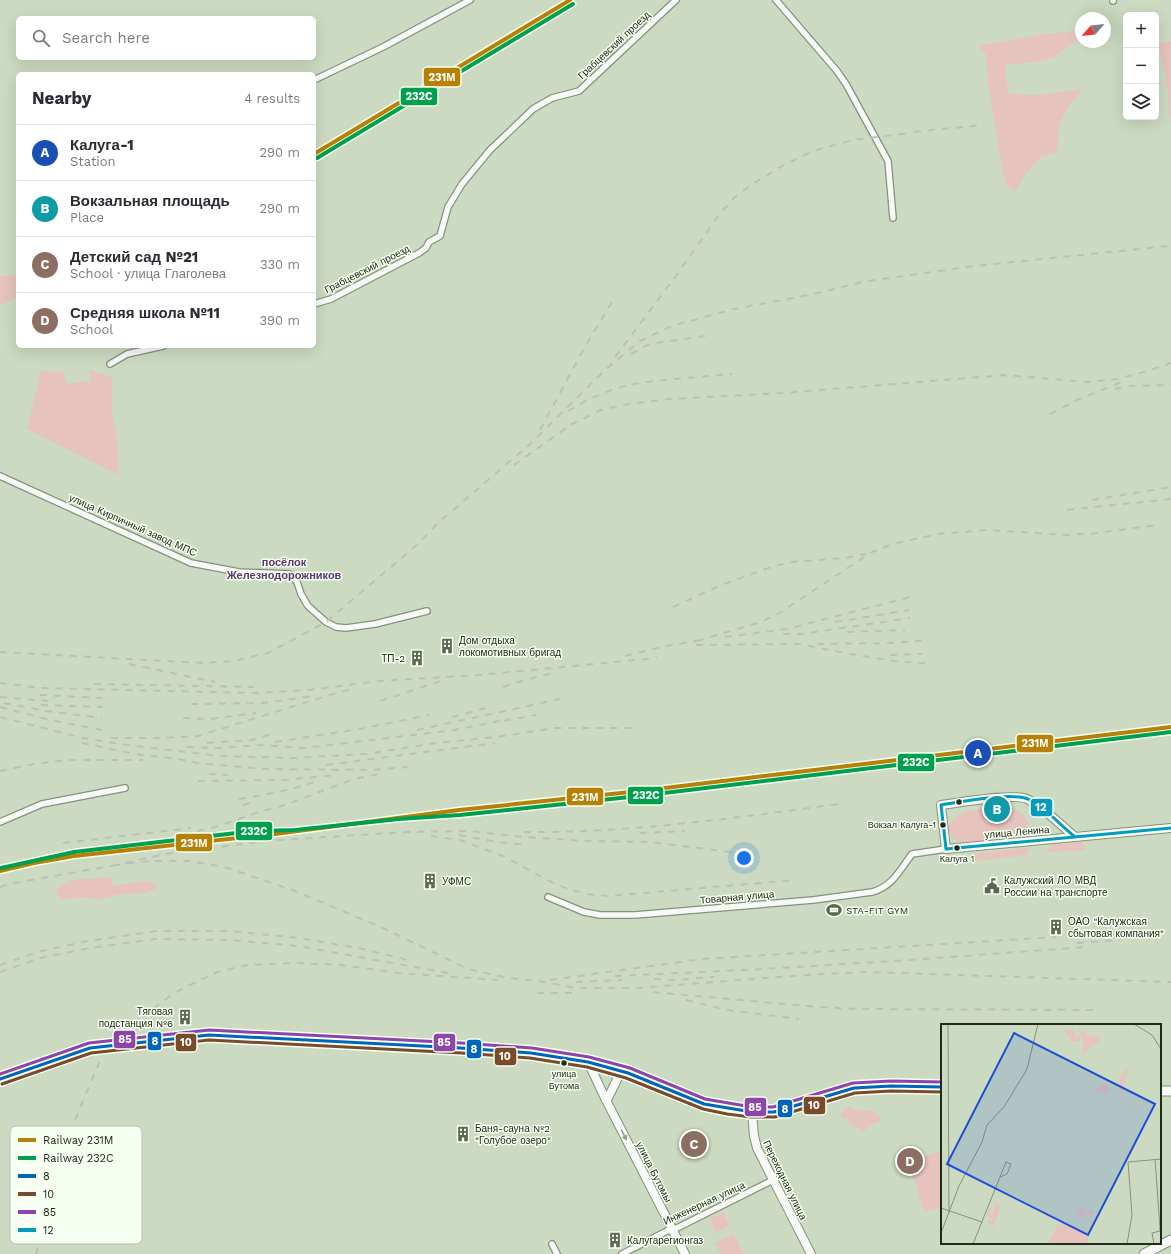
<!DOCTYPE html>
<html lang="en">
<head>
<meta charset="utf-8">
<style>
  :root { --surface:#fff; --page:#f7f7f7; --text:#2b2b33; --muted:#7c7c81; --line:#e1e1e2; --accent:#b45309 }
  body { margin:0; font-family:"Work Sans",sans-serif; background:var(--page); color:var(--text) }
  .controls { position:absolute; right:12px; top:12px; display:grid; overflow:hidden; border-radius:6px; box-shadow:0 4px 16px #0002 }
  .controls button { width:36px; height:36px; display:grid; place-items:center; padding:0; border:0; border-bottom:1px solid var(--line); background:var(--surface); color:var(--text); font:20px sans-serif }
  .compass { position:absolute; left:1075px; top:12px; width:36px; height:36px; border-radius:50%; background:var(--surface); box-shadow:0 4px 16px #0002; rotate:243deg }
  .you { position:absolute; left:744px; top:858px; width:14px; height:14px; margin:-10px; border:3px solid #fff; border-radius:50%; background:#1a73e8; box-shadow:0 0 0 6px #1a73e833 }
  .badge { display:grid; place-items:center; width:26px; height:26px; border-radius:50%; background:var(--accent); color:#fff; font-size:13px; font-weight:700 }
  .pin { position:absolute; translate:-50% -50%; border:2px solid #fff; box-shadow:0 1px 4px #0006 }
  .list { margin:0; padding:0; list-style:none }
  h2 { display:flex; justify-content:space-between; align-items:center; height:52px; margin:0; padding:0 16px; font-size:17px }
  h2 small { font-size:13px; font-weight:400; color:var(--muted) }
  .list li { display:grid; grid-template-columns:26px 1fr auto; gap:12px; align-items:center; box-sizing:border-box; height:56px; padding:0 16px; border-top:1px solid var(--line) }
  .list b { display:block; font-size:15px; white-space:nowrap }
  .list p { margin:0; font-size:13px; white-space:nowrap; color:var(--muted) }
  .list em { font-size:13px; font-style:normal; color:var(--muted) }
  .icon { flex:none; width:22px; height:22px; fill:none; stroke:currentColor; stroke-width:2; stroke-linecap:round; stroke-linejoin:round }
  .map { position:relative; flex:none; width:1171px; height:1254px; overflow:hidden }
  .search { position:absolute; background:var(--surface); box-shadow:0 4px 16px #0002; left:16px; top:16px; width:300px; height:44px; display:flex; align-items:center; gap:10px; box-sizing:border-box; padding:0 14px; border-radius:6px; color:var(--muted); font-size:15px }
  .panel { position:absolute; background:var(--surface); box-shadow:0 4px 16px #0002; left:16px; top:72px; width:300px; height:276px; border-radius:6px }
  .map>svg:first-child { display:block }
  .green { fill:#e6c3bc }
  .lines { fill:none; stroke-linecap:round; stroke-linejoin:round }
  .street-casing { stroke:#86917e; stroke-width:8 }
  .secondary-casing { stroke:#86917e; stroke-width:10 }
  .primary-casing { stroke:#86917e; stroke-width:11 }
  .street { stroke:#f7f9f6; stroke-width:5.5 }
  .secondary { stroke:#f7f9f6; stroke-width:8 }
  .primary { stroke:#f7f9f6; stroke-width:9 }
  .rail { stroke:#bdc0ba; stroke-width:2; stroke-dasharray:7 7; stroke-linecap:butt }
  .bus-1-casing { stroke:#f6fff1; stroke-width:6 }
  .bus-2-casing { stroke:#f6fff1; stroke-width:6 }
  .bus-3-casing { stroke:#f6fff1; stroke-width:6 }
  .bus-4-casing { stroke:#f6fff1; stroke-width:6 }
  .bus-1 { stroke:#0065bd; stroke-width:3 }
  .bus-2 { stroke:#7a4b2a; stroke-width:3 }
  .bus-3 { stroke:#8e44ad; stroke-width:3 }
  .bus-4 { stroke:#039cbc; stroke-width:3 }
  .rail-1-casing { stroke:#f6fff1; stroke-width:7 }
  .rail-2-casing { stroke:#f6fff1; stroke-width:7 }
  .rail-1 { stroke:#b78108; stroke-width:4 }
  .rail-2 { stroke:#02a04e; stroke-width:4 }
  .oneway { fill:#979c93 }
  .bus-dot { fill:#212b19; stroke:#f6fff1; stroke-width:1.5 }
  .labels { text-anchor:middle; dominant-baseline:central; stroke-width:3; stroke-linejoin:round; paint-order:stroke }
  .bus-label { font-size:9px; fill:#212b19; stroke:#f6fff1 }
  .street-label { font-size:10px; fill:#212b19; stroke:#f6fff1 }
  .poi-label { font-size:10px; fill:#212b19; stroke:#f6fff1; text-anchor:start }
  .neighbourhood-label { font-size:11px; font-weight:bold; fill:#5b3770; stroke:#f6fff1 }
  .inset-road { fill:none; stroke:#87947d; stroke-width:1 }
  .view { fill:#1d4ed8; fill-opacity:0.15; stroke:#1d4ed8; stroke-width:2 }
  .inset-edge { fill:none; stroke:#212b19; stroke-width:2 }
  .key { fill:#f6fff1; stroke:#b6bfb0; stroke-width:1 }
  .key-label { font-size:11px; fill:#212b19 }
  .line-badge { stroke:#f6fff1; stroke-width:1.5 }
  .badge-label { font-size:11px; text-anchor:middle; font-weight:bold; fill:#fff }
</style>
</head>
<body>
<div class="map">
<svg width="1171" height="1254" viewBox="0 0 1171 1254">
  <rect width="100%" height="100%" fill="#cbdac0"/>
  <path class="green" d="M1081,31V41L1072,43L1055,57L1041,61L1004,65L1009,94L1038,95L1081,89C1078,100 1075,98 1069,107C1057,123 1059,133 1057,152L1041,157L1026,173L1014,192L1006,184L999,152L988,81L986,54L977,46L1044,34Z
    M1171,41V125L1168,92L1159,44Z
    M18,275V297L0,305V276Z
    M89,370L102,374L106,377L112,376V414L116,430L119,475L27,429L41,371L63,372L67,384L90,381Z
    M987,808C998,808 1018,807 1025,817C1037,838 997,840 986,841C978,842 969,844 961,842C952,841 945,830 951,822C958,812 976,809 987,808Z
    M1081,842L1084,845L1085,850L1049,852V847L1053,844Z
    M1028,848L1029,852L1026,855L976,861L973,858L974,854Z
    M110,877L113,886L145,881L154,883L157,888L147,893L119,894L101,900L85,897L61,900L55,890L72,880Z
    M848,1107L856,1110L873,1111L879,1116L880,1121L868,1126L864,1132L850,1124L840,1115Z
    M939,1152L942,1160V1207L924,1212L909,1161Z
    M723,1212L730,1226L716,1232L710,1219Z
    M733,1234L744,1254H721L715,1243Z"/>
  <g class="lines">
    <g class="street-casing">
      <path id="street" d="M776,0L837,71L846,84L888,161L893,218
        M1113,0V1
        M314,80L383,47L470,0
        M314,304L331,299L419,253L426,248L429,242L440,236L448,207L462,184L490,150L533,109L552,98L579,91L676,0
        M110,364L127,354L163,346
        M0,476L191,563L239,572L290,574L297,582L301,594L308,606L326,622L336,627L346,628L375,624L427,611
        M0,822L42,804L125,788
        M548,897L584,912L600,915H635L813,900L872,892C892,887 900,870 912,854L946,849
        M552,1244L557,1254
        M622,1254L667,1231L677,1228L773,1180"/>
    </g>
    <g class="secondary-casing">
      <path id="secondary" d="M1074,836C1059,824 1045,808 1027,799C1016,793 957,803 941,805L946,849L1171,828
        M588,1062L606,1100L685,1254
        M606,1100L609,1096L621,1071
        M752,1112L754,1136L757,1148L811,1254"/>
    </g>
    <g class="primary-casing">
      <path id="primary" d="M0,1079L53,1060L90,1048L209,1035L461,1048L531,1053L562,1058L588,1062L628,1073L704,1104L728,1109L752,1112H774L854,1088L891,1086L942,1087
        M1160,1091H1171
        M1144,1254L1171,1240"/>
    </g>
    <use href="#street" class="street"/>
    <use href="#secondary" class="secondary"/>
    <use href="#primary" class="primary"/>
    <path class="rail" d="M914,132L981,125
      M631,354L650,344L705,336
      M615,357L678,273L719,215L734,198L751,185L784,165L813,151L853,140L909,133
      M1115,389L1129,386L1171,385
      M568,411C588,399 611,388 634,384C666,379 700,377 732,374
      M1050,414L1077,400L1124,381
      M540,430L586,345L612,302
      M514,465L572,424L601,410L628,404L670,399L783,393L1005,375L1087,382L1117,379L1148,371L1171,363
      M1092,500L1171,487
      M1067,510L1171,499
      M673,607L719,586L771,567L792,562L845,558L866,554
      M835,622L909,610
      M847,632L905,630
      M783,634H801L910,618
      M725,637L787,629L910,597
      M697,641L761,622L781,612L872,552L893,544L938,534L986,530L1067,535L1097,533L1157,525
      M817,644L891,643L930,640
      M696,645L799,644L845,653L894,661L933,664
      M0,652L203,663L234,661L268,653L326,622L417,545L437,524L530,444L605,370L640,341L672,326L734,309L809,295L862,282L974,266L1169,246
      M890,655L922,654
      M625,656L666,646L701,640
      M129,664L215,682
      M0,683L40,688L256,693L309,690L379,681L479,675L657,658
      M94,684L254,687
      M503,687L521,681L553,673
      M40,695L102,698
      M0,697L48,701
      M380,701L441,681
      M4,703L46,711L102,718
      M191,704L263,703L314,696
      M41,705L103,707
      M0,707L50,720L102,730
      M0,717L83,738L127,745L220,756L292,758L366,754L436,743L496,737L555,728H637
      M452,717L486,708
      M183,718L211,719L256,713
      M504,721L536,715
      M417,730L560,699
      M111,738H163L198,736L336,693L354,689
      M275,742L360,729L429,715
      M82,743L135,754L179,759L197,763L265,769L372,770L408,767
      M207,743L252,740L274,733
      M187,747L219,748L259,745L304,748L455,730L509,719
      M326,765L495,743
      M0,771L34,764L68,760H143
      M209,774L228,775
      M198,781L284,780L336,775
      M239,799C267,795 294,789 321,780
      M243,805L257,801
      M459,810L526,809L557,807L979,757
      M524,832C630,833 734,818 839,804
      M640,833L685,831
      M184,834L212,828L259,812L285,805L354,779L379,774
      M459,835L497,842L525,845
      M431,836L460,840L505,857L547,880L568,889L587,894L608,896L796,880
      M63,843L191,828
      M731,852L650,842L587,841L524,837L470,831L407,832L265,841L165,854L116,865L149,861H191L228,868L295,891L383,928L468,969L508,978L539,981L576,988H636L819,974L868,972L1171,982
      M0,887L9,884L116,865
      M1077,943L1120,940
      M0,965L38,952L88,941L157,931H230L299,938L363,949L408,960
      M0,972L40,958L90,948L156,939L230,940L298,946L448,973
      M615,976L764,969L909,960L1085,947
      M654,979L674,980L714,977
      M550,980L702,959L1056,937
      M576,982L622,980
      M653,992L818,1007L859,1009L1096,1010
      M537,993H579
      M686,1000L727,1010L799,1019
      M36,1254L63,1155L74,1122L102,1056L113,1040L171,995L194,983L218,972L247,965L297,963L341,965L398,973L498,980"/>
    <g class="bus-1-casing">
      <path id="bus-1" d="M0,1079L90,1048L209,1035L461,1048L531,1053L588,1062L628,1073L704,1104L752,1112H774L854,1088L891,1086L942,1087"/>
    </g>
    <g class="bus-2-casing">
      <path id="bus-2" d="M2,1084L91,1053L209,1040L461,1053L530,1058L587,1067L626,1078L703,1109L727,1114L751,1117H775L855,1093L891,1091L942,1092"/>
    </g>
    <g class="bus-3-casing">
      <path id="bus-3" d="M0,1074L89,1043L209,1030L461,1043L532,1048L589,1057L630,1068L705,1099L752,1107H773L853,1083L891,1081L942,1082"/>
    </g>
    <g class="bus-4-casing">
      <path id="bus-4" d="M941,805C960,802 1011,792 1028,799C1045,807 1059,824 1074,836
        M941,805L946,849
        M946,849L1171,828"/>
    </g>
    <use href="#bus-1" class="bus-1"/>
    <use href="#bus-2" class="bus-2"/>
    <use href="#bus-3" class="bus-3"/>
    <use href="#bus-4" class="bus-4"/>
    <g class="rail-1-casing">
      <path id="rail-1" d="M314,154L570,0
        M0,871L34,863L74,856L275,834L459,810L640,791L1171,727"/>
    </g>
    <g class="rail-2-casing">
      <path id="rail-2" d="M317,158L573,4
        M1,868L74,852L219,835L253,831L295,830L399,819L460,815L639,796L1171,732"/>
    </g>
    <use href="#rail-1" class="rail-1"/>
    <use href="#rail-2" class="rail-2"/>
  </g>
  <defs><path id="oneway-solid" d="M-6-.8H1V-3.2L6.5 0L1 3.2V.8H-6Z"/></defs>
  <use class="oneway" href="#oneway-solid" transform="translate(624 1135) rotate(63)"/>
  <defs>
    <g id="building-bare" transform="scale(1.2)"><path d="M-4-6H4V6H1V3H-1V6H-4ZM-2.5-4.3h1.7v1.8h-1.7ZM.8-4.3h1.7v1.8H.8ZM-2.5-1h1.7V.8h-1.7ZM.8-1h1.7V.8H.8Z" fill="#5c6853" stroke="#f6fff1" stroke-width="2.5" paint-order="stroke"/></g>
    <g id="civic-bare" transform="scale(1.2)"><path d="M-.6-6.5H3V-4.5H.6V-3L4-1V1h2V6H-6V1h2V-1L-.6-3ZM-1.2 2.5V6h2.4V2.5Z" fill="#5c6853" stroke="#f6fff1" stroke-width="2.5" paint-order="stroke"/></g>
    <g id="stadium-bare" transform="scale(1.2)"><path d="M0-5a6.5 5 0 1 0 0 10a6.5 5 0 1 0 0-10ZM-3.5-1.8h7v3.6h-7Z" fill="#5c6853" stroke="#f6fff1" stroke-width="2.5" paint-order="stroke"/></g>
  </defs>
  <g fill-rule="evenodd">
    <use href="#building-bare" x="447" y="646"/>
    <use href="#building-bare" x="417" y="658"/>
    <use href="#building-bare" x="430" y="881"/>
    <use href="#civic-bare" x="992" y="886"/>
    <use href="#stadium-bare" x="834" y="910"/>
    <use href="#building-bare" x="1056" y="927"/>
    <use href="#building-bare" x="185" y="1017"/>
    <use href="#building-bare" x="463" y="1134"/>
    <use href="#building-bare" x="615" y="1240"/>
  </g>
  <g class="bus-dot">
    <circle cx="959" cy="802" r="3.5"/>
    <circle cx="943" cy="825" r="3.5"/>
    <circle cx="957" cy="848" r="3.5"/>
    <circle cx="564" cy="1063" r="3.5"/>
  </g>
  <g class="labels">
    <g class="bus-label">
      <text x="936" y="825" text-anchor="end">Вокзал Калуга-1</text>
      <text x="957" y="859">Калуга 1</text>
      <text x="564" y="1074">улица<tspan x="564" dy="12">Бутома</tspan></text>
    </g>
    <g class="street-label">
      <text transform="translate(614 45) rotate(-43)">Грабцевский проезд</text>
      <text transform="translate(367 269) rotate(-27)">Грабцевский проезд</text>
      <text transform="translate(133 525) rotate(24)">улица Кирпичный завод МПС</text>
      <text transform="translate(1017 832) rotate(-5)">улица Ленина</text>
      <text transform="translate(737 897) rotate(-5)">Товарная улица</text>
      <text transform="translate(654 1172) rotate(63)">улица Бутомы</text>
      <text transform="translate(785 1180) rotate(64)">Переходная улица</text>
      <text transform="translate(704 1203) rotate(-25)">Инженерная улица</text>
    </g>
    <g class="poi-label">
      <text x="459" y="640">Дом отдыха<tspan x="459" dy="12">локомотивных бригад</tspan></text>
      <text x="405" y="658" text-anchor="end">ТП-2</text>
      <text x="1004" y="880">Калужский ЛО МВД<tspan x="1004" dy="12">России на транспорте</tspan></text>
      <text x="442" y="881">УФМС</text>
      <text x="846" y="910">STA-FIT GYM</text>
      <text x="1068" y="921">ОАО "Калужская<tspan x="1068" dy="12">сбытовая компания"</tspan></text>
      <text x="173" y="1011" text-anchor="end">Тяговая<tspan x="173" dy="12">подстанция №6</tspan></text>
      <text x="475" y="1128">Баня-сауна №2<tspan x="475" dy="12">"Голубое озеро"</tspan></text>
      <text x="627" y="1240">Калугарегионгаз</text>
    </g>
    <g class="neighbourhood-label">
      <text x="284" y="562">посёлок<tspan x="284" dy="13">Железнодорожников</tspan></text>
    </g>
  </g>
  <g transform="translate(941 1024)">
    <rect width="220" height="220" fill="#cbdac0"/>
    <path d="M132,5L134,12L136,13L138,10L139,17L130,18V14L122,6ZM138,5L146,11L161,14L141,31L143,20ZM182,43L187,46L180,73L178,53L184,47ZM164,59L170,64L165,71L154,66ZM55,176L57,177L56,181H60L51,205V200L46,201L48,195L51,198L53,194L51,195L46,191L49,183L51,184L48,191L52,190ZM134,183L153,187L148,200L149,189L145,188L142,196ZM120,200L143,207L147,212V220H107L116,202Z" fill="#e6c3bc"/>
    <path class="inset-road" d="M7,0L8,189M193,0L211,11L220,25M0,184L41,198M0,209L18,162L41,118L46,101L63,83L86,45L97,0M32,220L65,138L70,140L66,150L59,153M186,220L191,191L187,138L220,135M213,220L211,209L219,207V204L214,135"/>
    <path class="view" d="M73,9L214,80L147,211L6,140Z"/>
    <rect width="220" height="220" class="inset-edge"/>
  </g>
  <rect x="10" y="1126" width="132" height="118" rx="6" class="key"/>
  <rect x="18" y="1138" width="18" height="4" fill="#b78108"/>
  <rect x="18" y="1156" width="18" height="4" fill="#02a04e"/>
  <rect x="18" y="1174" width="18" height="4" fill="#0065bd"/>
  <rect x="18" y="1192" width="18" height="4" fill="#7a4b2a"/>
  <rect x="18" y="1210" width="18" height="4" fill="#8e44ad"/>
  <rect x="18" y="1228" width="18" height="4" fill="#039cbc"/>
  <g class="key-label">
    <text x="43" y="1144">Railway 231М</text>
    <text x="43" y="1162">Railway 232C</text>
    <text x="43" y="1180">8</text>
    <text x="43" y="1198">10</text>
    <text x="43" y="1216">85</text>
    <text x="43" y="1234">12</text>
  </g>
  <g class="line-badge">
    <rect x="423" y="67" width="38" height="20" rx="4" fill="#b78108"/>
    <rect x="400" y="87" width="38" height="19" rx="4" fill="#02a04e"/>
    <rect x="1016" y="734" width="38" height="19" rx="4" fill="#b78108"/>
    <rect x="897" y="753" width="38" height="19" rx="4" fill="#02a04e"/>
    <rect x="627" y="786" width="37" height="19" rx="4" fill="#02a04e"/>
    <rect x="566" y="787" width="38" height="19" rx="4" fill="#b78108"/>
    <rect x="1030" y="798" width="23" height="19" rx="4" fill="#039cbc"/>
    <rect x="235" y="821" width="38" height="20" rx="4" fill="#02a04e"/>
    <rect x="175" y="833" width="38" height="19" rx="4" fill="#b78108"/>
    <rect x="113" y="1030" width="23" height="19" rx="4" fill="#8e44ad"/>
    <rect x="147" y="1031" width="15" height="20" rx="4" fill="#0065bd"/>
    <rect x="433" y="1033" width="23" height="19" rx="4" fill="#8e44ad"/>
    <rect x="175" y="1033" width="22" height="19" rx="4" fill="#7a4b2a"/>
    <rect x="466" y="1039" width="16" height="20" rx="4" fill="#0065bd"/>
    <rect x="494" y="1047" width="23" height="19" rx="4" fill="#7a4b2a"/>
    <rect x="803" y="1096" width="23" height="19" rx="4" fill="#7a4b2a"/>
    <rect x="744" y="1097" width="23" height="20" rx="4" fill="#8e44ad"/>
    <rect x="777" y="1099" width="16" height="19" rx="4" fill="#0065bd"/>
  </g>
  <g class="badge-label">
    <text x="442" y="81">231М</text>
    <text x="419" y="100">232C</text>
    <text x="1035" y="747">231М</text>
    <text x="916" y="766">232C</text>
    <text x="646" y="799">232C</text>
    <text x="585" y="801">231М</text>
    <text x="1041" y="811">12</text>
    <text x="254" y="835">232C</text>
    <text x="194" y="847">231М</text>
    <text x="125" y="1043">85</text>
    <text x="155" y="1045">8</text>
    <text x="444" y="1046">85</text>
    <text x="186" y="1046">10</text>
    <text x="474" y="1053">8</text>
    <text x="505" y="1060">10</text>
    <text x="814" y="1109">10</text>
    <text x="755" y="1111">85</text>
    <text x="785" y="1113">8</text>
  </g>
</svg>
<div class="controls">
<button>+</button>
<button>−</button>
<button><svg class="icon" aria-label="layers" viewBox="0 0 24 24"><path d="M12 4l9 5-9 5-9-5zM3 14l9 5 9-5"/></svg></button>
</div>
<svg class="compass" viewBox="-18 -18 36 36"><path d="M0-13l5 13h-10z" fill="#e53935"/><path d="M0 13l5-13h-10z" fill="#7c7c81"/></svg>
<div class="you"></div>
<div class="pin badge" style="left:978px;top:753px;background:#1a4fb4">A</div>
<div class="pin badge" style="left:997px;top:809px;background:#0f9aa8">B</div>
<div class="pin badge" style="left:694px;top:1144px;background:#8d6e63">C</div>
<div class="pin badge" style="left:910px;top:1161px;background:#8d6e63">D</div>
<div class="search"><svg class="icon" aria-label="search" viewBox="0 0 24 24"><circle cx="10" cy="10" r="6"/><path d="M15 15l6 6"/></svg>Search here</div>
<section class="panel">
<h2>Nearby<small>4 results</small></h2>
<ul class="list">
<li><span class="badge" style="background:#1a4fb4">A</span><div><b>Калуга-1</b><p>Station</p></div><em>290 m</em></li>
<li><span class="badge" style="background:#0f9aa8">B</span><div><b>Вокзальная площадь</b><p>Place</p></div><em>290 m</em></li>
<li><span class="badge" style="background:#8d6e63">C</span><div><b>Детский сад №21</b><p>School · улица Глаголева</p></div><em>330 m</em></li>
<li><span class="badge" style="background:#8d6e63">D</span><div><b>Средняя школа №11</b><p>School</p></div><em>390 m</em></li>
</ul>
</section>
</div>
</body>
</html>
